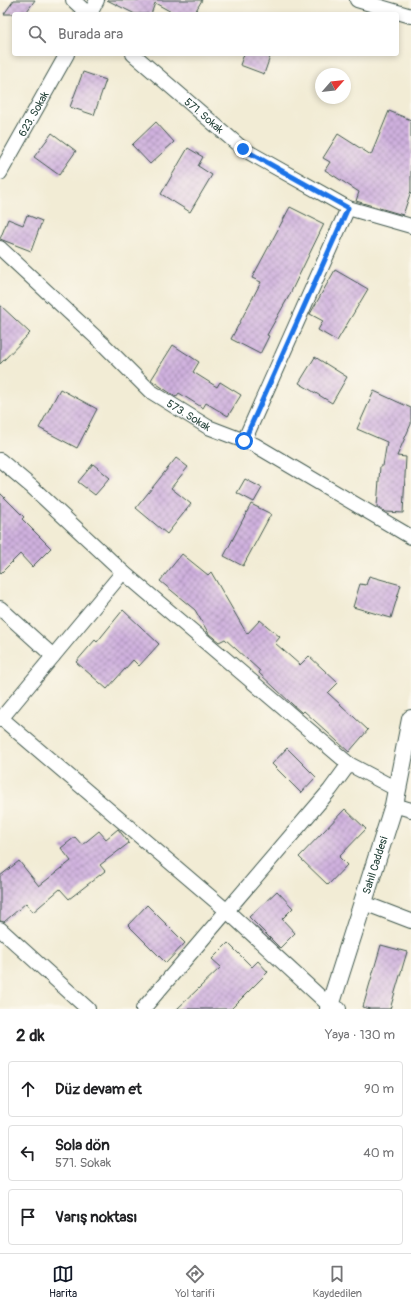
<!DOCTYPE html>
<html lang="tr">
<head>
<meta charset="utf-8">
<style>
  :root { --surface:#fff; --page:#f6f6f6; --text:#202124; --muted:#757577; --line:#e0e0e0; --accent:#111827 }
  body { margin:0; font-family:Pangolin,sans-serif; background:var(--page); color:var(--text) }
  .compass { position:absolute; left:315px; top:68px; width:36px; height:36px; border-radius:50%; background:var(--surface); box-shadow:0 2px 6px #0003; rotate:62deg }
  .stop { position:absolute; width:12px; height:12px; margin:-9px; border:3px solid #1a73e8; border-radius:50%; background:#fff }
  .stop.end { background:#1a73e8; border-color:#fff; box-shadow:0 1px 4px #0008 }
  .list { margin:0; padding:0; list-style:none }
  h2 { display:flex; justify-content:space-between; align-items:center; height:52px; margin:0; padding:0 16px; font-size:17px }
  h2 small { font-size:13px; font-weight:400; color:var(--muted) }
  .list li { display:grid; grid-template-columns:26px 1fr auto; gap:12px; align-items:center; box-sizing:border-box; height:56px; margin:0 8px 8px; padding:0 8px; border:1px solid var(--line); border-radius:4px }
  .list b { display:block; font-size:15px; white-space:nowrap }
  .list p { margin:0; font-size:13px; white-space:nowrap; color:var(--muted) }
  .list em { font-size:13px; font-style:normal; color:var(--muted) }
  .icon { flex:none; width:22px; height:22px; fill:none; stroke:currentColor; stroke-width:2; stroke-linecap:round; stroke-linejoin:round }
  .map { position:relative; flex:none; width:411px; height:1009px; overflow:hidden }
  .search { position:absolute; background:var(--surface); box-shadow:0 2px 6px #0003; left:12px; right:12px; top:12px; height:44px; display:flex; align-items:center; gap:10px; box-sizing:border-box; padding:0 14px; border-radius:4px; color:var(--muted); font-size:15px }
  .sheet { height:244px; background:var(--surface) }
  nav { display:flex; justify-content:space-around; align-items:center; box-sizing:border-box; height:56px; border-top:1px solid var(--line); background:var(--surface); font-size:11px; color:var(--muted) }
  nav a { display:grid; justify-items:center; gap:2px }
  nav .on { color:var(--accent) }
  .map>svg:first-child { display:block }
  .building { fill:url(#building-cross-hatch) }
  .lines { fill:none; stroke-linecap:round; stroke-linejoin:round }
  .minor-casing { stroke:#3f574c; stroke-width:16 }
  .tertiary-casing { stroke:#3f574c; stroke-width:20 }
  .minor { stroke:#fff; stroke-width:14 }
  .tertiary { stroke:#fff; stroke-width:18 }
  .route { stroke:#1a73e8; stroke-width:5 }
  .labels { text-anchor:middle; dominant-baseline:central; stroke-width:3; stroke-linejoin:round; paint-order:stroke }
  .street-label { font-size:11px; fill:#1f3d34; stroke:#fbf7ec }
</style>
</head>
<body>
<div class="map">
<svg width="411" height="1009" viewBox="0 0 411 1009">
  <defs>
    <pattern id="building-cross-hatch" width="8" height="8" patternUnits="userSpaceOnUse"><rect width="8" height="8" fill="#cfb0de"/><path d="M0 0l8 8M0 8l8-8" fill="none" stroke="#a790b5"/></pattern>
  </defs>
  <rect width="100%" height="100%" fill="#fbf7ec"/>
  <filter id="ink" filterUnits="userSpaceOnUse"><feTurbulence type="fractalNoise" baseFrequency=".025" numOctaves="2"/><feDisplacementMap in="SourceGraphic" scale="8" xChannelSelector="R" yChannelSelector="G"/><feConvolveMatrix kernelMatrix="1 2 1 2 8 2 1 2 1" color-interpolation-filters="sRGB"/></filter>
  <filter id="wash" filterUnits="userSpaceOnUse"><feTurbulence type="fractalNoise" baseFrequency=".012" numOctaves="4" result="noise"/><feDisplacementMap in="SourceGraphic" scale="16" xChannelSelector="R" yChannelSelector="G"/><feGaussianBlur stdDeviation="0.9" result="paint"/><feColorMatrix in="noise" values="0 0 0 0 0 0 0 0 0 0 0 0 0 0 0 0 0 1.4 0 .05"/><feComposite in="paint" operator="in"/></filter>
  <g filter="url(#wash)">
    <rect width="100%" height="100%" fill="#f2ecd5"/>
    <g id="blocks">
      <path class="building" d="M14,0H35L25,14H4Z
        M107,0H202L194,14H175L155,3L151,14H135Z
        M244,54H271L264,74L240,65Z
        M83,72L106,80L94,115L70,107Z
        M389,111L411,120V191L403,215L356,201L359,192L325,170L330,162L323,158L338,134L371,155Z
        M156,122L174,142L150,164L132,145Z
        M52,133L76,151L59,175L34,157Z
        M188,148L203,157L198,166L212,175L190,212L161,194Z
        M290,207L324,224L289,296L267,335L269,336L260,354L231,339L261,282L252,278Z
        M27,215L42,221L31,251L0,239L8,219L23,225Z
        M335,270L368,289L337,341L318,330L323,321L310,314Z
        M0,305L30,333L0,364Z
        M173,345L199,362L193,372L217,387L220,382L241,395L228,416L206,403L203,408L179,393L176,397L151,380Z
        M315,357L347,377L332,403L299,383Z
        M60,389L97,409L77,448L39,428Z
        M374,391L411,408V424L397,456L406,457L403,513L386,512L377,507L380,466H383L387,442L357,429Z
        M176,458L188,467L171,488L191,504L167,534L136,508Z
        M93,464L110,478L95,495L78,482Z
        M245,479L262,488L254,502L237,493Z
        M0,493L24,517L22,519L51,548L32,567L20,554L0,574Z
        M251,504L271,514L243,566L224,556Z
        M182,554L208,575L211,572L247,634L260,620L280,637L275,643L300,665L309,656L338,683L328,693L368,730L349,752L304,711L302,713L292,704L259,673L260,671L225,639L219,642L209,634L195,610L160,581Z
        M369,576L401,585L391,618L353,607L360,584L366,585Z
        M123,610L159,644L139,666L133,660L107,689L76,662L95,640L97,642Z
        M287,748L316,777L301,793L272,764Z
        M345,809L366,829L339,857L347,865L328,885L299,857Z
        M118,829L129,843L100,865L105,871L69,899L60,889L33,912L26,903L4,922L0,921V876L19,861L39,886L71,861L61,848L75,837L82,845L99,831L106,839Z
        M277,891L293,908L282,919L295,933L280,948L249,917Z
        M147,905L185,943L166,963L128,925Z
        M228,943L252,967L258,961L268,972L231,1009H177L221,967L212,959Z
        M381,945L407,952L390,1009H370L363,1007Z"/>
    </g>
  </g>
  <g filter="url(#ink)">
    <use href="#blocks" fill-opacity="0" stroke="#3f574c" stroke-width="1"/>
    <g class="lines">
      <g class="minor-casing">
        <g id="minor">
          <path d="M73,0L88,14"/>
          <path d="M357,0L411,16"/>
          <path d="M90,14L97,0"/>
          <path id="s1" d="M133,54L243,149L348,208L411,226"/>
          <path id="s2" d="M0,173L67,54"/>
          <path id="s3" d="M0,248L103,344L150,391L208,427L255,445L411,537"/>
          <path d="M244,441L348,208"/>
          <path d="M0,460L32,487L123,572L349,764L398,790"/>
          <path d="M0,608L53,656"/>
          <path d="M0,717L226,910L330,1006L339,1009"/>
          <path d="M0,720L123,572"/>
          <path d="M394,805L411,810"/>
          <path d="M364,903L411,921"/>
          <path d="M0,929L88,1009"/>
          <path d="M143,1009L330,790L349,764"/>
        </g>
      </g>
      <g class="tertiary-casing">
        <g id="tertiary">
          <path id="s4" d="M329,1009L394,805L411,719"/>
        </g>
      </g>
      <use href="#minor" class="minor"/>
      <use href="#tertiary" class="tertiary"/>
    </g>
  </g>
  <g class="lines" filter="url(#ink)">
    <path class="route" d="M243,149L348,208L244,441"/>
  </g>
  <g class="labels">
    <g class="street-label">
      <text stroke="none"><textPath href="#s2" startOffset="68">623. Sokak</textPath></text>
      <text stroke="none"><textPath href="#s1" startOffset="94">571. Sokak</textPath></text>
      <text stroke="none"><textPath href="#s3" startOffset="253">573. Sokak</textPath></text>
      <text stroke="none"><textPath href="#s4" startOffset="151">Sahil Caddesi</textPath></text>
    </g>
  </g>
</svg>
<svg class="compass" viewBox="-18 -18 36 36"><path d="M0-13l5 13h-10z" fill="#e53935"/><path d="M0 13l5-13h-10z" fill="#757577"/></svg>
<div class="stop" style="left:244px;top:441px"></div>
<div class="stop end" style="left:243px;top:149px"></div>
<div class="search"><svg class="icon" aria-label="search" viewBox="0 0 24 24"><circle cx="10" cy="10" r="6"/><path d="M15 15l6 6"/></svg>Burada ara</div>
</div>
<section class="sheet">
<h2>2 dk<small>Yaya · 130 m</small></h2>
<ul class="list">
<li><svg class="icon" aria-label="ahead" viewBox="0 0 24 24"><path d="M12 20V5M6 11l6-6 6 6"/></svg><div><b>Düz devam et</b></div><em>90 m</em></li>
<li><svg class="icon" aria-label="left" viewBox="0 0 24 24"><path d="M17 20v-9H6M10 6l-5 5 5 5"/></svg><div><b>Sola dön</b><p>571. Sokak</p></div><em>40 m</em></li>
<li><svg class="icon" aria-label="arrive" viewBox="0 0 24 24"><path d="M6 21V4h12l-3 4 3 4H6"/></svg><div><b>Varış noktası</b></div></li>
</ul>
</section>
<nav>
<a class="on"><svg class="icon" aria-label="map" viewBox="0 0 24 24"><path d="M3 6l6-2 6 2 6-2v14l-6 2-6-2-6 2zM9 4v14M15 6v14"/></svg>Harita</a>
<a><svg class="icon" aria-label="directions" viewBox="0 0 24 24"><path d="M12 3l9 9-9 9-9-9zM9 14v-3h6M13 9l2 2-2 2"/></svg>Yol tarifi</a>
<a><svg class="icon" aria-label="saved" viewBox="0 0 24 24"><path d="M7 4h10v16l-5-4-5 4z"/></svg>Kaydedilen</a>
</nav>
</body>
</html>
